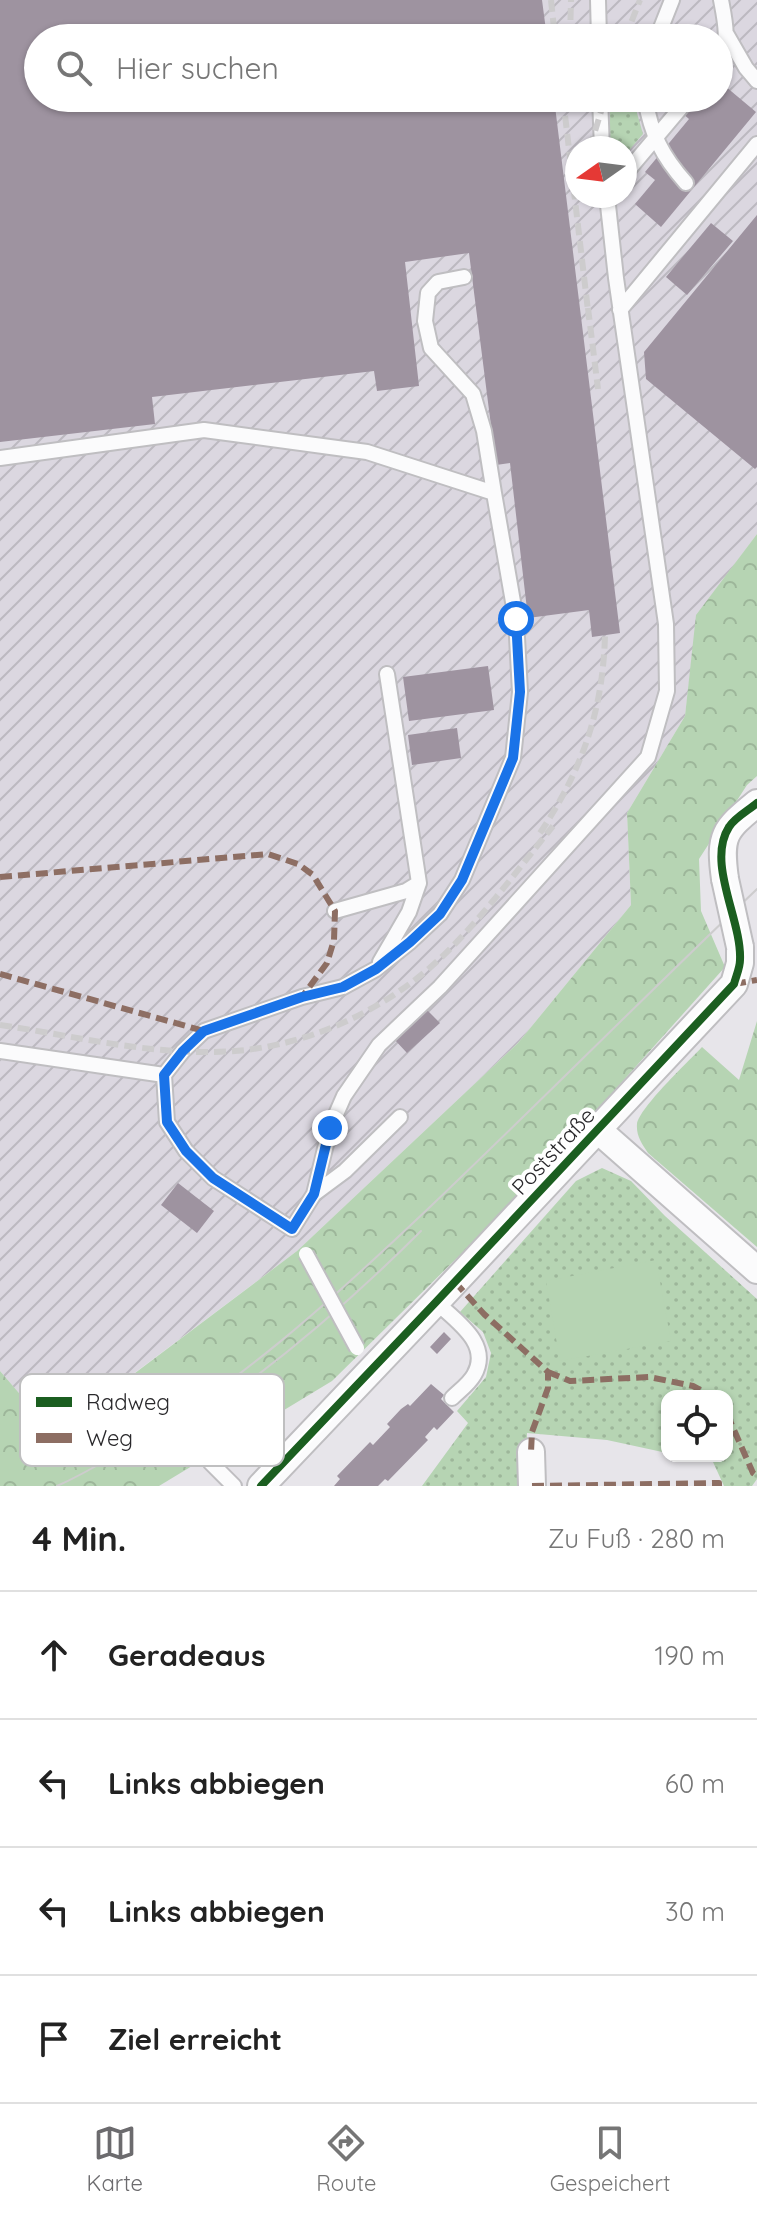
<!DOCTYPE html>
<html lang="de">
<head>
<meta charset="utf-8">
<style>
  :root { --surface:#fff; --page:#f6f6f6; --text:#222; --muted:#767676; --line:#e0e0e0; --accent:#6c6b6e }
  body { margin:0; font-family:Quicksand,sans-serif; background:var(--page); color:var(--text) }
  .controls { position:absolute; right:24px; bottom:24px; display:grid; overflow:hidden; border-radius:16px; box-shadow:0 2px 6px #0004 }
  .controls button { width:72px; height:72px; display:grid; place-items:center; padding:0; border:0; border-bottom:2px solid var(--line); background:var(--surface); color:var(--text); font:40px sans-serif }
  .compass { position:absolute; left:565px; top:136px; width:72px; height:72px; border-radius:50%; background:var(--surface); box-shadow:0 2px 6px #0004; rotate:256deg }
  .stop { position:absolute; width:24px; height:24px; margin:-18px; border:6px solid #1a73e8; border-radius:50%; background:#fff }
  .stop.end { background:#1a73e8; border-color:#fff; box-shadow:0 2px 8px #0008 }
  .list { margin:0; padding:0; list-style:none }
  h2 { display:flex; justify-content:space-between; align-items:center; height:104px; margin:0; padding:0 32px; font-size:34px }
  h2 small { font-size:26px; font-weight:400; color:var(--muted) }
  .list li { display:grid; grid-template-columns:52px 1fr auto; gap:24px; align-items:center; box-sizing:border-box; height:128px; padding:0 32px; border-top:2px solid var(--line) }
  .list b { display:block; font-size:30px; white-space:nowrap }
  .list em { font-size:26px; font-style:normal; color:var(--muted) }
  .icon { flex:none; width:44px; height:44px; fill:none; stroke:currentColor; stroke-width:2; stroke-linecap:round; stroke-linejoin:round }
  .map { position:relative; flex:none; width:757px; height:1486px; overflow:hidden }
  .search { position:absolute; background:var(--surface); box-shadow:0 2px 6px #0004; left:24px; right:24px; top:24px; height:88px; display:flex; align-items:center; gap:20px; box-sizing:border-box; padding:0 28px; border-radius:44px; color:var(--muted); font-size:30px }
  .sheet { height:616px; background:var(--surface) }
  nav { display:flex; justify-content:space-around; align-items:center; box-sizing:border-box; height:112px; border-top:2px solid var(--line); background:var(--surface); font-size:22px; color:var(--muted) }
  nav a { display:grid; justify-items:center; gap:4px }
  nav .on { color:var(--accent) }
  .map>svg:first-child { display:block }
  .industrial { fill:url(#industrial-furrows); fill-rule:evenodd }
  .grass { fill:url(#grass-dots) }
  .forest { fill:url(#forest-crowns) }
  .park { fill:#b6d4b3 }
  .building { fill:#9e93a0 }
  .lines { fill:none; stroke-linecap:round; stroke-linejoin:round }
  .lane-casing { stroke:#bfbec1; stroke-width:18 }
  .street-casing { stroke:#bfbec1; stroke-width:30 }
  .lane { stroke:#fbfbfc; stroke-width:14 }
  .street { stroke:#fbfbfc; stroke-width:26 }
  .tram { stroke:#cdcccd; stroke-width:2 }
  .rail { stroke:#cdcccd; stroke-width:6; stroke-dasharray:12 6; stroke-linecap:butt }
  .lane-bridge-casing { stroke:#bfbec1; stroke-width:18; stroke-linecap:butt }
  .street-bridge-casing { stroke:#bfbec1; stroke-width:30; stroke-linecap:butt }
  .lane-bridge { stroke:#fbfbfc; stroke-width:14 }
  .street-bridge { stroke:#fbfbfc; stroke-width:26 }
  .quiet { stroke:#8d6e63; stroke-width:6; stroke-dasharray:12 6; stroke-linecap:butt }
  .cycleway-casing { stroke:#fff; stroke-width:13 }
  .cycleway { stroke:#1b5e20; stroke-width:8 }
  .route { stroke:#1a73e8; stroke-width:10 }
  .labels { text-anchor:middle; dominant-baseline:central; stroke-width:8; stroke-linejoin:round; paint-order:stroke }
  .street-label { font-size:22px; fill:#2a292c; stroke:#fff }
  .key { fill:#fff; stroke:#bfbfc0; stroke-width:2 }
  .key-label { font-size:22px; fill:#2a292c }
</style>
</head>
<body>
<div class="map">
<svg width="757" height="1486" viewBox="0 0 757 1486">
  <defs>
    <pattern id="industrial-furrows" width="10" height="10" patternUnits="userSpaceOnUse" patternTransform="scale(2)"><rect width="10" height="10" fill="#dbd7e0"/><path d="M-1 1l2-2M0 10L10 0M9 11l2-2" fill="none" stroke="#bcb9c0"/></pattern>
    <pattern id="grass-dots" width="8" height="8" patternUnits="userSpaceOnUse" patternTransform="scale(2)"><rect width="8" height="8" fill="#b6d4b3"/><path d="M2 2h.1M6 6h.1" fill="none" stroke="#9db69a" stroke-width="1.8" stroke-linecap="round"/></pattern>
    <pattern id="forest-crowns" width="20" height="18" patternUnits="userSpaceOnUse" patternTransform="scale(2)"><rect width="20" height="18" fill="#b6d4b3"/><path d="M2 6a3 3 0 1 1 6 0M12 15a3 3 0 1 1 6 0" fill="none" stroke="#9db69a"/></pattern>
  </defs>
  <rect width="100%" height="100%" fill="#e7e5ea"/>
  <path class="industrial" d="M0,0H757V534L697,615L685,716L627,813L631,905L518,1043L297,1251L53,1434L0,1371ZM38,38H719V98H38ZM577,148H625V196H577Z"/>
  <path class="grass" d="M610,98H636L637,113L643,134L625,155V148H613L610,141Z
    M602,1168L631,1181L665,1216L757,1299V1479L752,1486H724L713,1462L683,1456H727V1396H667V1453L607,1440L527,1433V1486H422L468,1423L457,1411L486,1377L491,1353L483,1332L460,1312L576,1181Z"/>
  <path class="forest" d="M757,534V776L747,785L699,859L701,911L725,967L519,1197L332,1381L159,1486H0V1371L54,1434L297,1251L518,1043L631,905L627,813L685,716L696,615Z
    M757,1021V1247L648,1153C642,1144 636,1136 637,1124C640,1107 688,1062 702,1047L739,1080Z"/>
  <path class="park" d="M656,1260L671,1341L560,1361L546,1281Z"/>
  <path class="building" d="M0,0H542L547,38H38V98H554L620,633L592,637L589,610L528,618L510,463L496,465L469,253L405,262L419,386L377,391L374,371L152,397L155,424L0,442Z
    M719,81L756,112L661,227L635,204L655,180L645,172L689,119L675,107L682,98H719Z
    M757,215V467L755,469L646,379L644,352Z
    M711,223L733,241L687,295L666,277Z
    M488,666L494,710L409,721L403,677Z
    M457,728L461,758L412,765L408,735Z
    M427,1010L440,1023L407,1053L394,1039Z
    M178,1183L214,1211L197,1233L161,1205Z
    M444,1332L451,1339L437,1354L430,1347Z
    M431,1384L444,1395L441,1399L454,1412L437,1430L434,1427L425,1437L428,1440L388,1481L385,1479L378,1486H334L340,1479L337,1476L370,1442L373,1445L390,1427L387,1424L401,1409L408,1404L410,1406Z"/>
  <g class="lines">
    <g class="lane-casing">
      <path id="lane" d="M598,0L599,38
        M727,35L746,68L757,81
        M657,38L672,0
        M719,61C730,41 725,21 721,0
        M600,98L602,148
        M645,98C651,134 662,156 686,183
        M625,174L689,98
        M464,277L438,282L428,293L425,321L431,348L473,394L484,431L494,493
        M620,310L757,144
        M0,458L204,430L367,452L494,493L516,619L520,692L513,758L462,880L440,914L410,942L376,969L343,987L302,997L204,1031L183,1051L164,1075
        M335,911L406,891L419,883L387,674
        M380,962L409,912L419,883
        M0,1051L164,1075L167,1122L186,1151L213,1178L292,1229L314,1194L330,1128L344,1096L379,1045L440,987L648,757L667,691L666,624L616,278L607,196
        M314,1194L345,1171L400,1117
        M436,1302C456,1321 492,1344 474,1375C469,1384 459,1391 452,1398
        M210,1462L234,1486"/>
    </g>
    <g class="street-casing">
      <path id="street" d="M725,879C719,835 724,830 757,803
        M598,1130L757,1270
        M531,1452L532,1486
        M261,1486L436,1302L734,984L740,963V947"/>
    </g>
    <use href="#lane" class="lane"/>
    <use href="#street" class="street"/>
    <path class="tram" d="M181,1430C268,1372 347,1305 421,1231
      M57,1486C75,1478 93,1468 110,1458C231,1393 333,1299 432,1205C541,1101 648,993 757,889"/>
    <path class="rail" d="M551,0L555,38
      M570,38L571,0
      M625,38L640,0
      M563,98L589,319
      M590,148L605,98
      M588,308L598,389
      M540,833C582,770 603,711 605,635
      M0,1025C69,1035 141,1053 211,1052C300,1052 389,1011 451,948C488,910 520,867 553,826"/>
    <g class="lane-bridge-casing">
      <path id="lane-bridge" d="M306,1254L357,1348"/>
    </g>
    <g class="street-bridge-casing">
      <path id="street-bridge" d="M725,879L740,947"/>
    </g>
    <use href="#lane-bridge" class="lane-bridge"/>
    <use href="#street-bridge" class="street-bridge"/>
    <path class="quiet" d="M0,877L268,854L298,864L313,875L335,911L334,940L327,963L302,997
      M0,974L204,1031
      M734,984L757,980
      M455,1282L484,1314L548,1372V1388L532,1432L531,1452
      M548,1372L570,1381L649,1377L693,1386L712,1396
      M727,1414L753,1473L757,1476
      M532,1486L719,1483V1486"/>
    <g class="cycleway-casing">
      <path id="cycleway" d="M261,1486L436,1302L734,984C736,976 740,968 740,960C742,920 706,863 729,827C734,818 749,810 757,803"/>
    </g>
    <use href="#cycleway" class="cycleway"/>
  </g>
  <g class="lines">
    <path class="route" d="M330,1128L314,1194L292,1229L213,1178L186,1151L167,1122L164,1075L183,1051L204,1031L302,997L343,987L376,969L410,942L440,914L462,880L513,758L520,692L516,619"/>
  </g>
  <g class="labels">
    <g class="street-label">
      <text transform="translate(553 1151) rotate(-47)">Poststraße</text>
    </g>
  </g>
  <rect x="20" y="1374" width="264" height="92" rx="12" class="key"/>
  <rect x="36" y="1397" width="36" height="10" fill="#1b5e20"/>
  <rect x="36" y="1433" width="36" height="10" fill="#8d6e63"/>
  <g class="key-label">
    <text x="86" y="1410">Radweg</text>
    <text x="86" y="1446">Weg</text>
  </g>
</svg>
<div class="controls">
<button><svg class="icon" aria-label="locate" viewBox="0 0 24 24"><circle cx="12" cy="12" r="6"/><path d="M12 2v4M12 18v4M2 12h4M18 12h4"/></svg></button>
</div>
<svg class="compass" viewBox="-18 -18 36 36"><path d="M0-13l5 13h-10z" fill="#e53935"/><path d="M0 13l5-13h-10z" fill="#767676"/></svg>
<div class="stop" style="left:516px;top:619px"></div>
<div class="stop end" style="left:330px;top:1128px"></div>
<div class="search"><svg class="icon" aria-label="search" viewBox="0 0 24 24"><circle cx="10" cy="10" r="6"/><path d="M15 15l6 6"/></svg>Hier suchen</div>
</div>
<section class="sheet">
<h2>4 Min.<small>Zu Fuß · 280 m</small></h2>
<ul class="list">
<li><svg class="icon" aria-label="ahead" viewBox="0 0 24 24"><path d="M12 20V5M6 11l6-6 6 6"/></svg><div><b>Geradeaus</b></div><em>190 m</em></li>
<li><svg class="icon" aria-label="left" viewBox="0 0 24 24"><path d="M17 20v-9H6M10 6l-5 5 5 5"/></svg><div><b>Links abbiegen</b></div><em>60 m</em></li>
<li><svg class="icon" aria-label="left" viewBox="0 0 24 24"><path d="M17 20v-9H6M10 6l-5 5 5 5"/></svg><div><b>Links abbiegen</b></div><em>30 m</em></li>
<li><svg class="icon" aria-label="arrive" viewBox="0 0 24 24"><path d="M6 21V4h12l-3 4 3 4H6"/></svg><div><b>Ziel erreicht</b></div></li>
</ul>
</section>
<nav>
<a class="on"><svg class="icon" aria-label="map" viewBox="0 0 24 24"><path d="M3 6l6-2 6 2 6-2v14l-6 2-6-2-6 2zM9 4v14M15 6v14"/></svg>Karte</a>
<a><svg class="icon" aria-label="directions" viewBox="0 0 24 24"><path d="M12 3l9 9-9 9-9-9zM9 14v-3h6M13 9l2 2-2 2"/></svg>Route</a>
<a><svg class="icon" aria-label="saved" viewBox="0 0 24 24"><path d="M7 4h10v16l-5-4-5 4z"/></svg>Gespeichert</a>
</nav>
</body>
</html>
